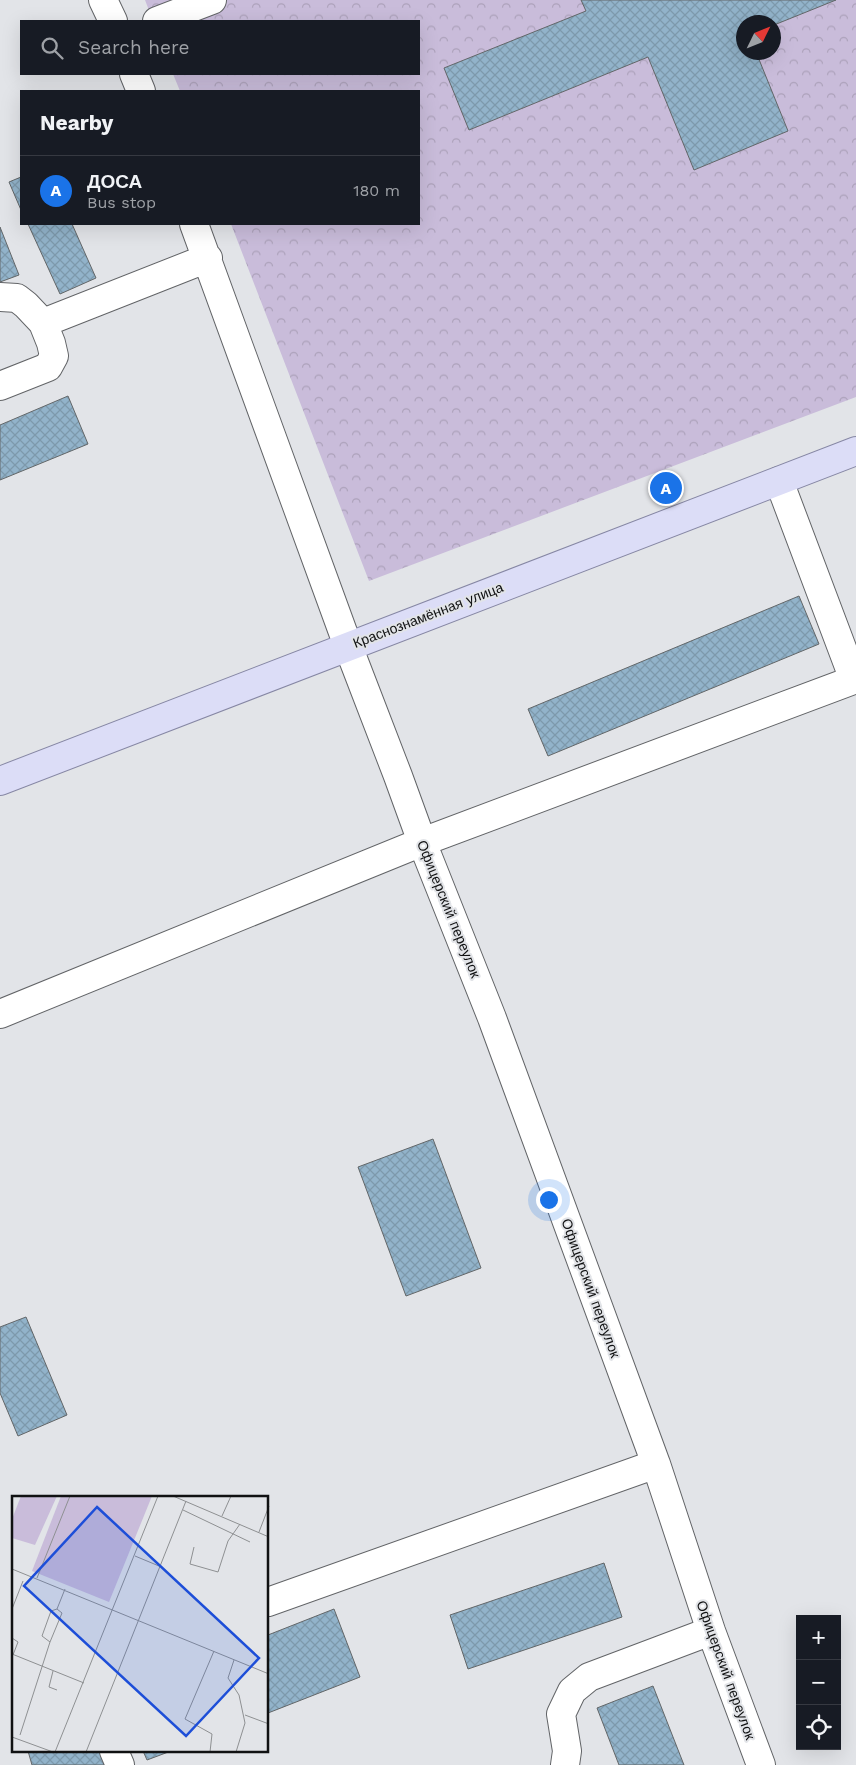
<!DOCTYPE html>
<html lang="en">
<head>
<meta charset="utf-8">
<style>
  :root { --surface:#171b24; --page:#242831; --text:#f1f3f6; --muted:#9ea1a6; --line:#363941; --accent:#1a73e8 }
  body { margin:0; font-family:"Work Sans",sans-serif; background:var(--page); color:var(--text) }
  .controls { position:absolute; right:15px; bottom:15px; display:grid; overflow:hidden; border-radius:0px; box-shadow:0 5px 20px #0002 }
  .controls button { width:45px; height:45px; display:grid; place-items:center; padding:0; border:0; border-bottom:1px solid var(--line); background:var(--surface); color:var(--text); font:25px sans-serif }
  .compass { position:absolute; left:736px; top:15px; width:45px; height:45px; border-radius:50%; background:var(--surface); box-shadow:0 5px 20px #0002; rotate:47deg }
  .you { position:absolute; left:548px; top:1199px; width:18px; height:18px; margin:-12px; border:4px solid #fff; border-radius:50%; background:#1a73e8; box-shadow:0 0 0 8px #1a73e833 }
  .badge { display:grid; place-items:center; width:32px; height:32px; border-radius:50%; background:var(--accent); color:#fff; font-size:16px; font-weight:700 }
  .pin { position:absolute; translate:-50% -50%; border:2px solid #fff; box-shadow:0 1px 5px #0006 }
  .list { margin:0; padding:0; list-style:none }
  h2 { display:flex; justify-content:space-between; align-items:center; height:65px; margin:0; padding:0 20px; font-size:21px }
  h2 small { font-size:16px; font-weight:400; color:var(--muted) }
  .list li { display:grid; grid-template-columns:32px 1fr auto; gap:15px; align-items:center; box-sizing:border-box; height:70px; padding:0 20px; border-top:1px solid var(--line) }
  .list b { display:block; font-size:19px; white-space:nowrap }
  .list p { margin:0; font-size:16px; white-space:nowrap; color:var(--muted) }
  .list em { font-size:16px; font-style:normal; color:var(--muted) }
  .icon { flex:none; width:28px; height:28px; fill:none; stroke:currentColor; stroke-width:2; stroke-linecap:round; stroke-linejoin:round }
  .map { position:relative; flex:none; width:856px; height:1765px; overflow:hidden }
  .search { position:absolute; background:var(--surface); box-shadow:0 5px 20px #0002; left:20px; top:20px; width:400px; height:55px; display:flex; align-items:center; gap:12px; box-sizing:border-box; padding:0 18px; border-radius:0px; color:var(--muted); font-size:19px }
  .panel { position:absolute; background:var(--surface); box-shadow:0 5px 20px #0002; left:20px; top:90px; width:400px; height:135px; border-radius:0px }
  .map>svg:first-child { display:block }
  .park { fill:url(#park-crowns); fill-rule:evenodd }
  .building { fill:url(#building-cross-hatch); stroke:#626668 }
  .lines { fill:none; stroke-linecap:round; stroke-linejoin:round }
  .minor-casing { stroke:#626467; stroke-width:30 }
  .major-casing { stroke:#8687a4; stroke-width:30 }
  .minor { stroke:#fff; stroke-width:28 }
  .major { stroke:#dcddf7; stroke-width:28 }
  .labels { text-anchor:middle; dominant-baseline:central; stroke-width:4; stroke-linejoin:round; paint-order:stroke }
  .street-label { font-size:14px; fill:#101112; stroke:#e2e4e8 }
  .inset-road { fill:none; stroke:#8e9092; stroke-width:1 }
  .view { fill:#1d4ed8; fill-opacity:0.15; stroke:#1d4ed8; stroke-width:2.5 }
  .inset-edge { fill:none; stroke:#101112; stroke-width:2.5 }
</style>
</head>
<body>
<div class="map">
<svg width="856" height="1765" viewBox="0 0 856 1765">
  <defs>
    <pattern id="park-crowns" width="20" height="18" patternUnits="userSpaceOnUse" patternTransform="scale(1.25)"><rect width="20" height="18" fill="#c9bcda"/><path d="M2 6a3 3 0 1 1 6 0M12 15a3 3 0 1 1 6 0" fill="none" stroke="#aca1ba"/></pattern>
    <pattern id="building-cross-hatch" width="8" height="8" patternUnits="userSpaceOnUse" patternTransform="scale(1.25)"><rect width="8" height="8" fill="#92b3ca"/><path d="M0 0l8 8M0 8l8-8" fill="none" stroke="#7d99ac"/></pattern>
  </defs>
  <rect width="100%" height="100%" fill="#e2e4e8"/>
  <path class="park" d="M145,0H856V397L369,581L231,224H419V91H180L173,74H419V21H153ZM744,22H774V52H744Z"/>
  <path class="building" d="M581,0H836L774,25V22H744V52H756L788,131L694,170L648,57L469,130L444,68L586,11Z
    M21,177V210L9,182Z
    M28,224H72L96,278L60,294Z
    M0,227L19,275L0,282Z
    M68,396L88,444L0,480V425Z
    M799,596L819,644L548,756L528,709Z
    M433,1139L481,1268L406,1296L358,1167Z
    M26,1317L67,1415L18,1436L0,1393V1327Z
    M604,1563L622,1617L468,1669L450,1615Z
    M334,1609L360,1677L268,1713V1635Z
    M653,1686L684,1765H619L597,1708Z
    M28,1751H104L109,1765H32Z
    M143,1751H171L147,1760Z"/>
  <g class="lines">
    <g class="minor-casing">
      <path id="minor" d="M103,0L113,21
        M157,21L212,0
        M134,74L141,91
        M194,224L348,646L398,776L422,842L492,1018L656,1464L711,1631L761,1765
        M0,297L17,298L26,305L43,323L51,343L54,356L48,367L0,386
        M43,323L208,258
        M779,481L854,680
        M0,1014L422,842L856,679
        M268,1602L656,1464
        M114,1751L120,1765
        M565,1765L567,1751L561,1714L572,1691L589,1677L711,1631"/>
    </g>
    <g class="major-casing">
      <path id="major" d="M0,781L856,451"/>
    </g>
    <use href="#minor" class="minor"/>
    <use href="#major" class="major"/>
  </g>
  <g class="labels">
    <g class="street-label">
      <text transform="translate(428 615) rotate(-21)">Краснознамённая улица</text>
      <text transform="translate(449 909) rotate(68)">Офицерский переулок</text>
      <text transform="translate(591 1288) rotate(70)">Офицерский переулок</text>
      <text transform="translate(726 1670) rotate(70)">Офицерский переулок</text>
    </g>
  </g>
  <g transform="translate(12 1496)">
    <rect width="256" height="256" fill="#e2e4e8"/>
    <path d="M9,0H45L23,49L0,42V23Z" fill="#c9bcda"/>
    <path d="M49,0H140L97,106L20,75Z" fill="#c9bcda"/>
    <path class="inset-road" d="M161,0L257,41M171,14L238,46M210,20L219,0M247,36L257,10M182,51L178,68L206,76L216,45L228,28M123,60L147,70M0,73L257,178M25,82L58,0M0,113L11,85M45,113L50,117L38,146L30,140L39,115L45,113L53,93M0,142L6,146L1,159M0,158L72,187M222,164L216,182L227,199L233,227L224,256M41,175L37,191L45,194M233,219L257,228M8,239L38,146M0,241L41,256M43,256L146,0M74,256L174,5M198,256L200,238L173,223L202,155"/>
    <path class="view" d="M85,11L247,162L174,240L12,90Z"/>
    <rect width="256" height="256" class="inset-edge"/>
  </g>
</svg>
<div class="controls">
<button>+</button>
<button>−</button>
<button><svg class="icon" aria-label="locate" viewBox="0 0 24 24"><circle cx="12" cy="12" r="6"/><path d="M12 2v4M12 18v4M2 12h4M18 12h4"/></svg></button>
</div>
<svg class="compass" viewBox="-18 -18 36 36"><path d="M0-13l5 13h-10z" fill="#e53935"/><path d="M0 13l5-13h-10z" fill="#9ea1a6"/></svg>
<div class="you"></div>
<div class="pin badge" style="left:666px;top:488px">A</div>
<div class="search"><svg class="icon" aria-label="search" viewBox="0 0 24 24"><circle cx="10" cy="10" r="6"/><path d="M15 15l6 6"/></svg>Search here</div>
<section class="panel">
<h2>Nearby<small></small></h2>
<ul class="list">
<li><span class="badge">A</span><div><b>ДОСА</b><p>Bus stop</p></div><em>180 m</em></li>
</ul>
</section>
</div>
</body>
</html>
